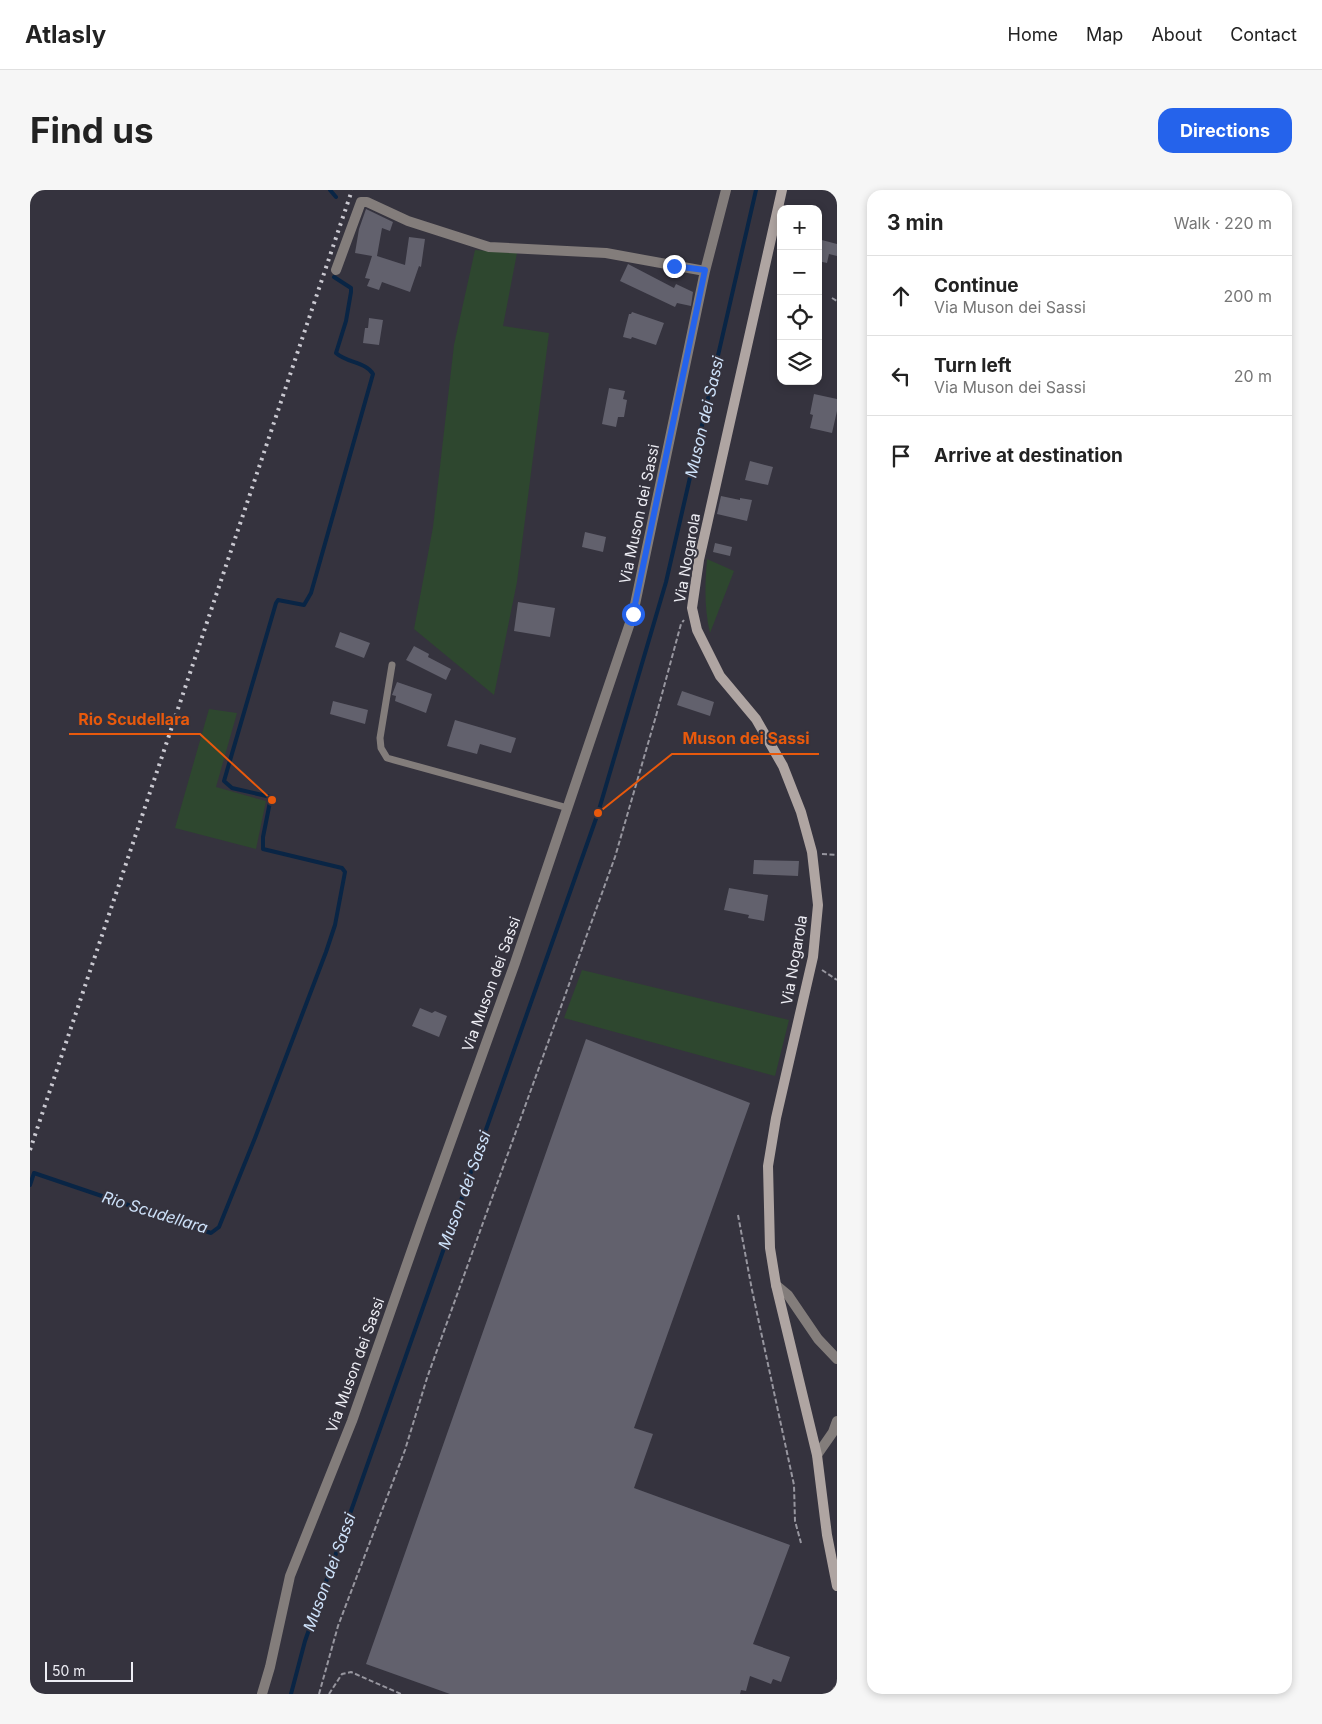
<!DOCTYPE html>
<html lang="en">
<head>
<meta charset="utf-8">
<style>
  :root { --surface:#fff; --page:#f6f6f6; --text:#222; --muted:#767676; --line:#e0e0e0; --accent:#2563eb }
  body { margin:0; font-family:Inter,sans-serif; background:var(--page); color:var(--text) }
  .controls { position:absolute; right:15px; top:15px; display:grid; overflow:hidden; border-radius:10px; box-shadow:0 2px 8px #0003 }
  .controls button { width:45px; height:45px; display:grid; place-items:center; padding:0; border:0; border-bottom:1px solid var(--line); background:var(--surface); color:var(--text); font:25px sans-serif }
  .scale { position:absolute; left:15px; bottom:12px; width:88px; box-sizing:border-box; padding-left:5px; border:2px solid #ededf4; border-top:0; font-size:14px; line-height:18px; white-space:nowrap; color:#ededf4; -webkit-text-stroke:4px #35333e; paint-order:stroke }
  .stop { position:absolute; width:15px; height:15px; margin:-11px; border:4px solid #2563eb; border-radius:50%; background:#fff }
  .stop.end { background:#2563eb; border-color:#fff; box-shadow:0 1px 5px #0008 }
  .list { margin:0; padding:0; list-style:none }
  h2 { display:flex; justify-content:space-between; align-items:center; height:65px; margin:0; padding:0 20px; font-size:21px }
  h2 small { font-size:16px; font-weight:400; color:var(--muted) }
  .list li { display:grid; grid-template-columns:32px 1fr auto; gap:15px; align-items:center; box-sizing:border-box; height:80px; padding:0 20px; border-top:1px solid var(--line) }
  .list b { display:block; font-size:19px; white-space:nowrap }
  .list p { margin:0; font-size:16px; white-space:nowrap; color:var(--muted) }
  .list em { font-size:16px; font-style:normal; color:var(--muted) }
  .icon { flex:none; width:28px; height:28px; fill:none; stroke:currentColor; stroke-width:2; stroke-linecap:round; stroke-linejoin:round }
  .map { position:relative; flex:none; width:807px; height:1504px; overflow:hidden; border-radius:15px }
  header { display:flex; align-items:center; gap:30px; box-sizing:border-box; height:70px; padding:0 25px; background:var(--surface); border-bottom:1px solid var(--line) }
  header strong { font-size:24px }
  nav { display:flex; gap:28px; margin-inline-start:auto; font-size:18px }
  .intro { display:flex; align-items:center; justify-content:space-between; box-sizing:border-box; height:120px; padding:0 30px }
  h1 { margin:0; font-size:35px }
  .button { padding:12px 22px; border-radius:15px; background:var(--accent); color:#fff; font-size:18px; font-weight:700 }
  main { display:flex; gap:30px; padding:0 30px }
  aside { flex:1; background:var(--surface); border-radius:15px; box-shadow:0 2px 8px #0003 }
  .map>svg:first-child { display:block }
  .green { fill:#2e472f }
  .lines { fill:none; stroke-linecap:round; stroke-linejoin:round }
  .stream { stroke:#092545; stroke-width:4 }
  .building { fill:#62616d }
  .path { stroke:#97969f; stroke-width:2; stroke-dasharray:5 2.5; stroke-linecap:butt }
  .lane { stroke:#837d7b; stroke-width:7 }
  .street { stroke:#837d7b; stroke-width:10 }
  .secondary { stroke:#afa5a2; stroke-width:10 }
  .rail { stroke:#cac9d1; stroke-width:4; stroke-dasharray:2.5 5; stroke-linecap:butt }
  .route { stroke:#2563eb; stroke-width:6 }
  .labels { text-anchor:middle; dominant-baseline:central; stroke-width:4; stroke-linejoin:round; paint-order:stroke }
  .street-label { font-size:15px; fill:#ededf4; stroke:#35333e }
  .water-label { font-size:16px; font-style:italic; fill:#cee2fa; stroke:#35333e }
  .leader { fill:none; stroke:#e8590c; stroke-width:2 }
  .callout-dot { fill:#e8590c; stroke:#35333e; stroke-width:2 }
  .callout-label { font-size:16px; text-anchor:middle; font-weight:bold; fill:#e8590c; stroke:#35333e; stroke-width:4; stroke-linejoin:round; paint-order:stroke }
</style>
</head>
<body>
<header>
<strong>Atlasly</strong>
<nav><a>Home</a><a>Map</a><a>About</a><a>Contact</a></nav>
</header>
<div class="intro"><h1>Find us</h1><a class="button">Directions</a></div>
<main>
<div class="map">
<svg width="807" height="1504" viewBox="0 0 807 1504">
  <rect width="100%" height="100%" fill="#35333e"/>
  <path class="green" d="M445,60L487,63L473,136L519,143L487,392L464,505L384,439L403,337L424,155Z
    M677,369L704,381L680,443C674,417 675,395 677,369Z
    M179,519L207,523L186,597L236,611L226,659L145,638Z
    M552,780L759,830L745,886L534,828Z"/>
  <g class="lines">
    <path class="stream" d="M300,0L306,7
      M0,995L4,983L181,1043L189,1037L225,948L296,762L305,735L315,682L312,678L233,659V647L241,607L202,598L194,591L246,413L248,410L274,415L281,403L343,184C336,172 317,173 306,163L316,131L321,102V98L304,87
      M261,1504L275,1451L568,623L636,392L726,0"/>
  </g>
  <path class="building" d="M336,19L363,32L360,41L352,38L347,66L375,75L379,47L395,49L391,77L389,76L380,102L352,92L349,100L337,96L340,89L335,88L342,66L325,63L329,39Z
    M788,49L807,54V66L799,64L797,73L788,71Z
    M598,74L644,98L646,94L663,102L661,116L647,113L645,117L590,91Z
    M602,122L634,133L626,155L602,147L601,149L593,147L599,124H601Z
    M339,128L353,130L349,155L333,153L335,138H338Z
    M579,198L595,201L593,209L597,210L594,227H588L586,237L572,234Z
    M784,204L807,209V221L802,243L780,238L783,225L780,224Z
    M720,271L743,277L738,295L715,290Z
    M691,306L710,310V308L722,310L717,331L687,324Z
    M555,342L576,347L573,362L552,357Z
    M685,353L702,357L700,366L683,362Z
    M488,412L525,418L520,447L484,441Z
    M310,442L340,453L334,468L305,457Z
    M384,456L399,464L398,467L421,479L416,490L376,470Z
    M367,492L402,504L396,523L365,511L366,506L362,505Z
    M652,501L684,512L680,526L647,515Z
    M303,511L338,520L335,534L300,524Z
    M425,530L486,548L481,563L450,554L447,564L417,556Z
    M724,670L769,671L768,686L723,684Z
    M699,698L738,705L734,731L718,728L719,725L694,720Z
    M390,818L402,823L405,821L417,826L409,847L382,836Z
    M556,849L720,913L604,1238L623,1244L604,1298L760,1355L723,1454L760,1467L751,1492L743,1489L741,1494L720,1486L716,1501L711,1500L710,1504H420L336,1474Z"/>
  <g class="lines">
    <path class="path" d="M802,108L807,111
      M792,664L807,665
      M792,780L807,790
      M708,1025L722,1100L764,1295L765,1331L771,1353
      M289,1504L308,1436L375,1260L397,1188L585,667L626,526L651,434L654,430
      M299,1504L312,1484L321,1482L371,1504"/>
    <path class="lane" d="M362,475L350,548L351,558L357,568L538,618"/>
    <path class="street" d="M306,80L331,12H337L378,31L459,57L576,63L675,81
      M746,1095L758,1105L788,1149L807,1169
      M787,1265L803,1242L807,1231
      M232,1504L240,1477L260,1386L322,1231L391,1034L485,773L603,424L675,81L696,0"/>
    <path class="secondary" d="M752,0L669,370L662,418L667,440L690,486L726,529L753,576L771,622L782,662L788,715L783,767L746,928L738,976L740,1058L746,1095L787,1265L797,1345L807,1396
      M806,1504L807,1501"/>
    <path class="rail" d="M0,960L322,0"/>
  </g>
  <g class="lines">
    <path class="route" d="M603,424L675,80L644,76"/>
  </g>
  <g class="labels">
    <g class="street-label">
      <text transform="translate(609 324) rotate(-78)">Via Muson dei Sassi</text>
      <text transform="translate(657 368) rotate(-80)">Via Nogarola</text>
      <text transform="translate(764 770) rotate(-80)">Via Nogarola</text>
      <text transform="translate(461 794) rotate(-70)">Via Muson dei Sassi</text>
      <text transform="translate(325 1175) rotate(-70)">Via Muson dei Sassi</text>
    </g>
    <g class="water-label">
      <text transform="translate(674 227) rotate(-77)">Muson dei Sassi</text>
      <text transform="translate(434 1000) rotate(-70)">Muson dei Sassi</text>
      <text transform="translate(125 1022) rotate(17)">Rio Scudellara</text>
      <text transform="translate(299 1382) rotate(-70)">Muson dei Sassi</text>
    </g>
  </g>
  <path class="leader" d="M242 610L170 544H39M568 623L642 564H789"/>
  <g class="callout-dot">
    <circle cx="242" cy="610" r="5"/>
    <circle cx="568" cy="623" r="5"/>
  </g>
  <g class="callout-label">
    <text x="104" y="535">Rio Scudellara</text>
    <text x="716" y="554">Muson dei Sassi</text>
  </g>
</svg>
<div class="controls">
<button>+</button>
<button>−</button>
<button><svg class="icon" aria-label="locate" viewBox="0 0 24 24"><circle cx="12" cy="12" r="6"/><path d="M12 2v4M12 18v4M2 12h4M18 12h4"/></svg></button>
<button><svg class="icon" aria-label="layers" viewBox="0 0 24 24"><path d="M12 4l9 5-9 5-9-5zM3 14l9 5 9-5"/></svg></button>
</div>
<div class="scale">50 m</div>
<div class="stop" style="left:603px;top:424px"></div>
<div class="stop end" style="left:644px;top:76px"></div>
</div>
<aside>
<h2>3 min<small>Walk · 220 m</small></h2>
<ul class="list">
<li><svg class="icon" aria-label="ahead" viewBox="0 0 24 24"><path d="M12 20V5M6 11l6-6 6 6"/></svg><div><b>Continue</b><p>Via Muson dei Sassi</p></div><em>200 m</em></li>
<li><svg class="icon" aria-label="left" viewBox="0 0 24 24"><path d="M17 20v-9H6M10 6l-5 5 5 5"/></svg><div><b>Turn left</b><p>Via Muson dei Sassi</p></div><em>20 m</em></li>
<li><svg class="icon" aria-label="arrive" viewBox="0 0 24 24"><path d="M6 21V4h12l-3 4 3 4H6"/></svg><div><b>Arrive at destination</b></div></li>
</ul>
</aside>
</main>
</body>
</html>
